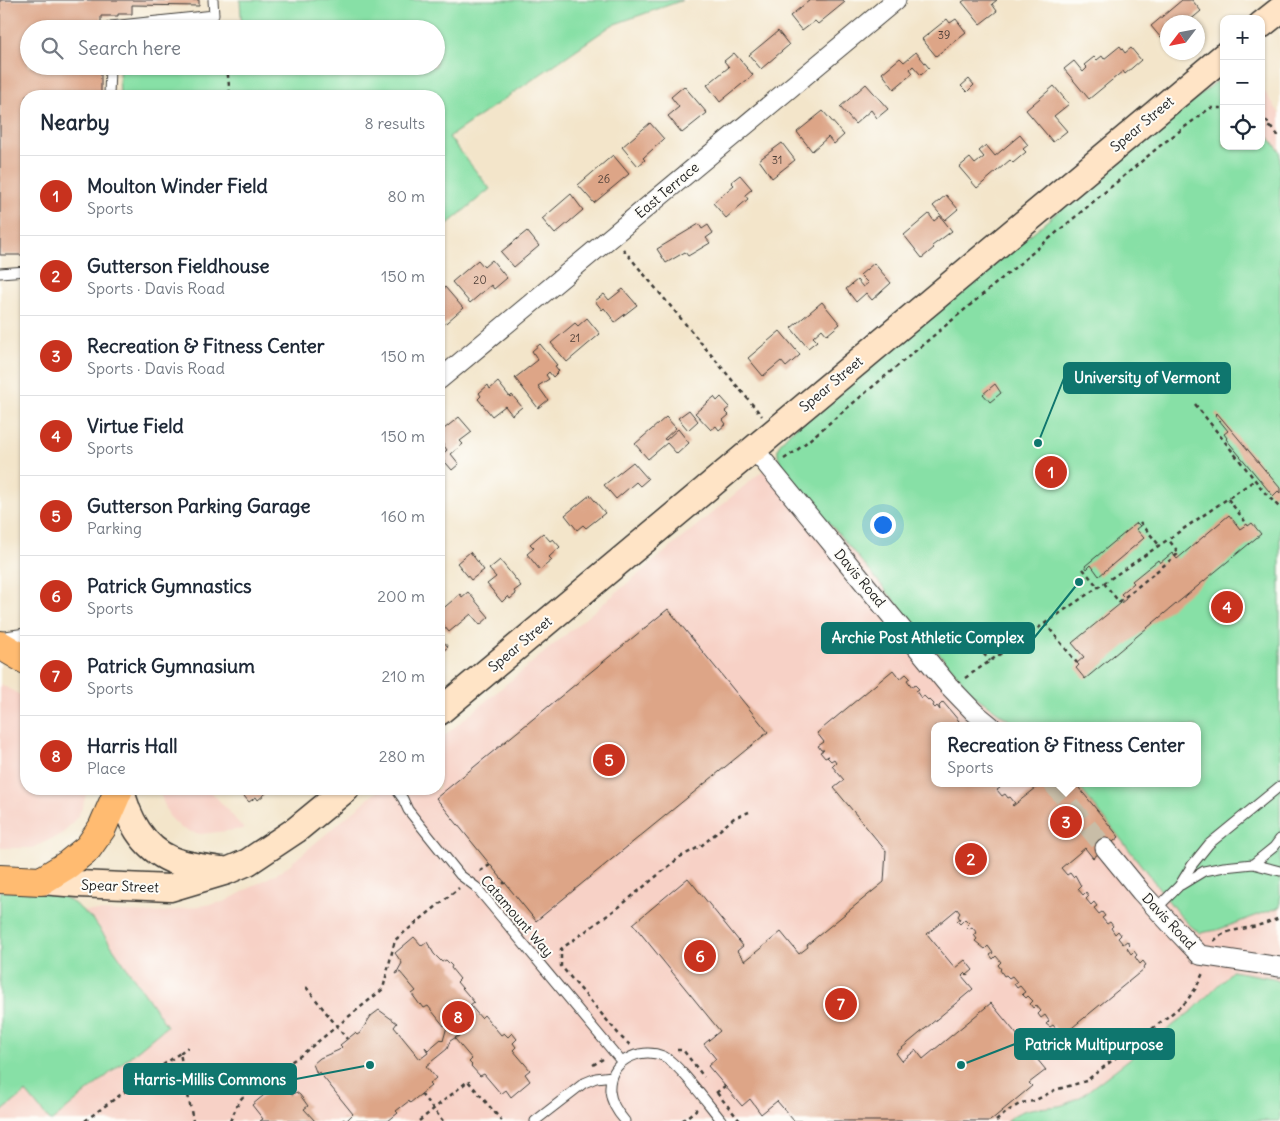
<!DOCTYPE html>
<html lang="en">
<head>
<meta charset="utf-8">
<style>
  :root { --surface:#fff; --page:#f2f2f3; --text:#1f2937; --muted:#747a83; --line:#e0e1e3; --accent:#c8321e }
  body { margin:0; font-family:Delius,sans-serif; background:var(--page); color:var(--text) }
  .controls { position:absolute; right:15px; top:15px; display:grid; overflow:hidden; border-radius:10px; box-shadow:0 1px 4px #0004 }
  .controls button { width:45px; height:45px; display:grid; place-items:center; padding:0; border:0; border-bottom:1px solid var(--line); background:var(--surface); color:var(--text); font:25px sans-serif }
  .compass { position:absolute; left:1160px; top:15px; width:45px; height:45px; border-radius:50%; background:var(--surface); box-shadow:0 1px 4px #0004; rotate:238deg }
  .you { position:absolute; left:882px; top:524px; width:18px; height:18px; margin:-12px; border:4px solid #fff; border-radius:50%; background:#1a73e8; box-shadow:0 0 0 8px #1a73e833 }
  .badge { display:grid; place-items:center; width:32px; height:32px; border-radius:50%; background:var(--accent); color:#fff; font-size:16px; font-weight:700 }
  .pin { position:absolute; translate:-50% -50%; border:2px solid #fff; box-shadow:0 1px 5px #0006 }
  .popup { position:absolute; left:931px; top:722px; width:270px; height:65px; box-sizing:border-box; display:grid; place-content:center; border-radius:10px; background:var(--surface); filter:drop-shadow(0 1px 4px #0005); font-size:16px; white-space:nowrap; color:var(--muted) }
  .popup b { font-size:19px; color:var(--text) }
  .popup::after { content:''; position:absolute; left:50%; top:100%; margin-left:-10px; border:10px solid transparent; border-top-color:var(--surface) }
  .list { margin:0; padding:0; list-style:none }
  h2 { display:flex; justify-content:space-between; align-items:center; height:65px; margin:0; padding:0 20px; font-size:21px }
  h2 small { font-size:16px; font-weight:400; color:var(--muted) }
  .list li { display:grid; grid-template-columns:32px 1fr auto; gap:15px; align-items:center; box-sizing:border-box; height:80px; padding:0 20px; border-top:1px solid var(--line) }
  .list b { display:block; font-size:19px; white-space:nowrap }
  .list p { margin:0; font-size:16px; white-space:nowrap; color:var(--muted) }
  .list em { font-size:16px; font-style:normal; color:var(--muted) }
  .icon { flex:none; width:28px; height:28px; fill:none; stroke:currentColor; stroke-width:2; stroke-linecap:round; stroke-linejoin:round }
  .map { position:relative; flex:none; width:1280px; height:1121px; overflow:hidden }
  .search { position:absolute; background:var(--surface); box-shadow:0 1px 4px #0004; left:20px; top:20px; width:425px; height:55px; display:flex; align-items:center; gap:12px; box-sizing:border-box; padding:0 18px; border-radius:28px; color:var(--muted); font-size:19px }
  .panel { position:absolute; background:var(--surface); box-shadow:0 1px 4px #0004; left:20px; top:90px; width:425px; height:705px; border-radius:20px }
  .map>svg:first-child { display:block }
  .built { fill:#f7d1c6; fill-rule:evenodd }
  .green { fill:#87e0a6; stroke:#527e61 }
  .building { fill:#dda587 }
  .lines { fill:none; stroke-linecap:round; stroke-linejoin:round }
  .minor-tunnel { stroke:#c8bda7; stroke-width:19; stroke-dasharray:19 9; stroke-linecap:butt }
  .service-casing { stroke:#3c3a36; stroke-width:11 }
  .minor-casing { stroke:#3c3a36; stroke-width:21 }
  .secondary-casing { stroke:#3c3a36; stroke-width:29 }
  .primary-casing { stroke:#3c3a36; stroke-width:30 }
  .path { stroke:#3c3a36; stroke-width:2.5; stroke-dasharray:4 4; stroke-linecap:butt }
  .service { stroke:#fff; stroke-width:9 }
  .minor { stroke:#fff; stroke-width:19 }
  .secondary { stroke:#ffe4c6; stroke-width:26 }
  .primary { stroke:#ffbb71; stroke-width:28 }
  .labels { text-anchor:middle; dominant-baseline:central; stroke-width:4; stroke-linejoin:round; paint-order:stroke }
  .number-label { font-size:11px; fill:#4c3e37 }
  .street-label { font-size:14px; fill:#1c1c1c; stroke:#fdfcf7 }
  .leader { fill:none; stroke:#0f766e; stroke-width:2 }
  .callout-dot { fill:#0f766e; stroke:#fdfcf7; stroke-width:2 }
  .callout { fill:#0f766e; stroke:#0f766e; stroke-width:2 }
  .callout-label { font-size:15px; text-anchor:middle; font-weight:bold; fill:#fff }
</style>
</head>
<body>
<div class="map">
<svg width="1280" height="1121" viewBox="0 0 1280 1121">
  <rect width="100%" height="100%" fill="#fdfcf7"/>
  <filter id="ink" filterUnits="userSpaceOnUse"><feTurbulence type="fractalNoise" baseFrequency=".02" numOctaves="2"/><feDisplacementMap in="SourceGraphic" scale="10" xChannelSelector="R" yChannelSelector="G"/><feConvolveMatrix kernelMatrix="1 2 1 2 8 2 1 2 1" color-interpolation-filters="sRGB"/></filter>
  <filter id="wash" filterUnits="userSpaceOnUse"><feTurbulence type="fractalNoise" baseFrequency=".0096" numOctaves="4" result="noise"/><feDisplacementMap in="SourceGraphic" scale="20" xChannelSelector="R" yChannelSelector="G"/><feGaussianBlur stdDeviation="1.12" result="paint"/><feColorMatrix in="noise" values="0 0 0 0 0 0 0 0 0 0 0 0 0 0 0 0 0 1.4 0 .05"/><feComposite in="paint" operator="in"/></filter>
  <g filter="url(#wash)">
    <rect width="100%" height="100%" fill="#f3e5ca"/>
    <path class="built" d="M1224,87V146H1261V87L1280,114V1121H0V908L158,913L224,902L283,870L380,789H439V740ZM935,726H1197V783H935Z
      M0,684L26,698V789H87L83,806L78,816L62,834L32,848H0Z
      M158,789H209L244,829L201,834L191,832L181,828L169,816Z"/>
    <path class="green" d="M240,0H683L612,25L449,137L490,189L439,231V96H120L119,66H436V29H242Z
      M1223,81L1224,146H1261V128L1280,151V907L1217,930L1200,933C1178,918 1169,900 1152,879C1127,847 1102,815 1076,783H1197V726H1017L975,696L782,467C775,449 776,447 790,432L1216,82Z
      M0,891C19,892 41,891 60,896C73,900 85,913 95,922L167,1026L52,1121H50L26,1092L0,1113Z
      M1232,971L1273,978L1280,982V1121H1006C1024,1106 1037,1109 1058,1106C1066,1105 1073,1100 1080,1097L1193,1010Z"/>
    <g id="blocks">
      <path class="building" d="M0,0H199V6L132,5V14H118V16H101V29H29V66H101V96H26V255H0Z
        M810,0H843L845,2L818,24L815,21L802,31L790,16Z
        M965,0H997L992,4L997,11L980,24L962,2Z
        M1182,0H1192L1201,11L1188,22H1168V33L1161,38L1151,26Z
        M947,19L950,23L956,19L966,32L936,56L922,39Z
        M778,31L789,45L761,69L749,55Z
        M1120,46L1125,53L1131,48L1141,60L1125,74L1123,71L1089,99L1064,69L1074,61L1083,72L1087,68L1084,65L1094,57L1097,60L1102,56L1104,59Z
        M916,52L929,68L921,75L913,66L910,69L913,73L894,89L882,73L900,58L904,62Z
        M734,53L753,75L720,102L707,85L729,67L724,61Z
        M969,79L974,85L967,92L961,86Z
        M866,84L888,109L877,118L871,110L855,124L840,107Z
        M684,86L707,113L682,133L668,116L679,107L671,97Z
        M1054,86L1069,104L1054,116L1067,131L1053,142L1026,110Z
        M823,111L844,135L834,144L828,137L812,151L797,132Z
        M650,123L664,139L643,158L645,160L638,166L622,147Z
        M1020,135L1028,145L1023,149L1026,152L1013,163L1010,160L977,188L959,167L970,158L975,164L984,157L979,151L986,145L995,156Z
        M782,143L795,160L772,178L759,160Z
        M613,155L629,174L594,203L578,185Z
        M740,175L752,189L745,195L748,199L726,218L713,203L734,185L731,182Z
        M571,194L583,210L555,234L542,219Z
        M946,195L958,209L945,220L933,206Z
        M929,214L934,221L940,216L952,231L932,246L934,248L922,258L904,235Z
        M699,224L702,229L708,225L713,233L706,238L710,243L688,256L685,252L666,263L657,249Z
        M527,231L539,246L514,267L501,252Z
        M478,260L484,267L492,260L507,278L494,289L491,285L470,303L452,282Z
        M874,263L891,283L872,300L866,293L856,302L846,289L857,280L863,287L868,283L860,275Z
        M445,287L463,308L439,329V292Z
        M623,289L637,305L615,322L604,308L602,310L595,301L604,294L609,300Z
        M822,302L840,324L827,335L822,329L813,337L817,341L808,348L791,328Z
        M587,318L600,334L567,362L551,343L575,323L578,326Z
        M780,331L800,355L786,367L781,361L763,376L748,358Z
        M540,344L557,365L555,366L559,371L553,377L549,372L546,375L549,379L538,386L548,400L538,408L515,378L538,360L532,351Z
        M498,382L510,397L512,395L522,407L512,415L505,406L492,416L478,399L481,396L479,393L488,385L490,389Z
        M995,384L1001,393L990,402L983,394Z
        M714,397L717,401L721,397L730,407L725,411L729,415L723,420L726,424L719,430L716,426L711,430L695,413Z
        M689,410L698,421L688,430L678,418Z
        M1217,413L1280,488V493L1278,491L1273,496L1226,439L1227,438L1224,434L1228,431L1215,415Z
        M459,417L472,432L460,441L463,444L451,454L459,464L452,470L440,456L447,450L439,439V433Z
        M666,417L676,428L664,439L666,440L678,429L689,443L677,454L667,443L648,459L635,444Z
        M633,462L648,479L640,486L636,482L616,499L604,485Z
        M590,495L605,513L586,528L583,525L577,530L565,515Z
        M1229,515L1240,529L1247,524L1248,526L1252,523L1261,534L1085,679L1076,668L1079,665L1077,663L1084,657L1072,643L1126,599L1121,594L1134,583L1132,581L1158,560L1160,563L1172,553L1177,559Z
        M1137,523L1140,526L1136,529L1144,538L1099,576L1091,565L1087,569L1085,566Z
        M543,533L550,541L553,539L560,547L549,557L552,560L540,570L527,554L534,548L530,544Z
        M470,552L484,570L471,580L457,563Z
        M500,560L521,586L514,591L516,594L510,599L508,596L502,602L487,584L496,577L489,569Z
        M468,592L489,617L480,625L471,614L449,632L439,620V612L460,594L462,597Z
        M668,609L768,732L536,921L436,798Z
        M439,636L448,647L439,654Z
        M893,670L900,679L906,674L910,678L907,680L912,687L915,685L919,689L916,691L921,698L924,696L928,700L929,699L934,704L933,706L935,708L937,706L940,710L939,706L943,702L959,721L955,726H950L949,724L947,726H935V783H991L994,786L997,784L1000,788L997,790L1002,796L1005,794L1008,798L1010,797L1015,803L1012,805L1013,806L1036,788L1032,783H1075L1119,837L1093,858L1085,848L1061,868L1067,875L1070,873L1073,877L1075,875L1081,886L1078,889L1083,895L1086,892L1089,896L1086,899L1091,905L1094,902L1097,906L1094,908L1099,914L1102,912L1105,916L1102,918L1107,924L1110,922L1113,926L1111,928L1115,934L1118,931L1121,935L1118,938L1123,944L1127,941L1130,945L1127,948L1131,954L1134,951L1137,955L1135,957L1140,964L1143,961L1146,965L1143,967L1144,969L1062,1036L1061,1035L1058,1037L1055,1033L1058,1031L1053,1025L1050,1027L1046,1024L1049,1021L1045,1015L1041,1018L1038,1014L1041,1011L1036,1005L1033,1008L1030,1004L1033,1001L1028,996L1026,998L1022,994L1025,992L1020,986L1017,988L1014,984L1017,982L1012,976L1009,978L1006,975L1004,976L1000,970L1001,969L998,965L1001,962L996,956L993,959L990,955L993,953L988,946L985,949L975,941L977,939L974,935L977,933L972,927L969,929L966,926L969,923L965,919L960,924L957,921L960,919L958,916L960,913L957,909L927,934L955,968L965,960L973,970L967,975L965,973L962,976L973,989L896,1053L902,1061L916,1050L923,1059L991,1003L1046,1070L1029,1083L1032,1086L990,1121H794L777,1101L761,1114L750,1099L742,1106L708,1066L716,1059L704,1044L720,1031L633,924L688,878L743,946L737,951L745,961L781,932L799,954L808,947L807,945L884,882L886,851L834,788L844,780L832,766L836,762L834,759L831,761L827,757L829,756L825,758L820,752L824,750H821L818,746L824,742L817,733Z
        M238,789H271L258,800L256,797L249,802Z
        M414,937L422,946L427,942L434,954L442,962L446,960L452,966L451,968L460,979L457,982L474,1002L470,1005L481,1018L484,1015L501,1035L504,1033L508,1037L512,1033L517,1039L513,1043L516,1047L513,1050L530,1070L525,1074L530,1081L511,1097L506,1090L501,1094L484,1074L480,1076L471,1066L472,1065L469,1062L472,1059L455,1039L461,1034L450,1041L447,1049L426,1066L436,1078L429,1084L431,1086L410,1103L409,1101L396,1111L398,1113L388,1121H341L344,1119L346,1121L353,1114L319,1072L317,1074L313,1064L320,1058L339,1050L342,1047L340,1045L355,1033L357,1035L360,1033L371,1016L379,1010L397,1023L394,1027L420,1059L428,1053L425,1047L428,1050L441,1039L443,1041L448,1023L444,1026L428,1006L424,1008L421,1004L420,1005L412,994L416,991L400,972L396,974L402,963L395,953Z
        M281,1081L292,1095L296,1092L300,1095L308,1106L304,1109L315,1121H260L263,1119L252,1105Z"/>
    </g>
  </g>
  <g filter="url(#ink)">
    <use href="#blocks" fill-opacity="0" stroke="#3c3a36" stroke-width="1"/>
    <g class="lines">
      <path class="minor-tunnel" d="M1052,783L1105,848"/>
      <g class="service-casing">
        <path id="service" d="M110,29L111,26L214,15L213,0
          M109,96L110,66
          M0,273L26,271
          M396,789L403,799L408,810L460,875L476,887L621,1061
          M1253,864L1274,847L1280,839
          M1181,885L1204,871L1224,867L1253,864L1280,871
          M1156,909L1179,886L1192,865L1209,844L1280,786
          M535,1121L584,1083L596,1078L612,1076
          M625,1121C618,1113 611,1102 610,1091C608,1062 639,1046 663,1056C678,1062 710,1107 722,1121"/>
      </g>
      <g class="minor-casing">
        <path id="minor" d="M439,380L896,0
          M754,449L948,685L974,712L991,726
          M0,642L26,638
          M1105,848L1141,892L1177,931L1200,955L1280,967"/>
      </g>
      <g class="secondary-casing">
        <path id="secondary" d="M1261,25L1280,10
          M439,712L1224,56
          M121,789C127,818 143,848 172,860C187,866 205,868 222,870
          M41,881L78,884L170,888L227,871L248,862L296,830L346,789"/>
      </g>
      <g class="primary-casing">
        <path id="primary" d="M0,645L26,660
          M0,879L41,881L67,865L88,848L102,828L119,789"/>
      </g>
      <path class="path" d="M227,66L230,96
        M1261,114L1280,138
        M1261,123L1271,128
        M623,249L762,416
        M1195,404L1266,494L1280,508
        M784,459L796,451L1161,145L1210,108H1224
        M1228,499L1247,524
        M1140,522L1159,545
        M1083,569L1098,587
        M1104,583L1119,602L1179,553L1168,539
        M1045,623L1077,663
        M941,651C963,636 974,642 990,661
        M981,651V642L987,629
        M965,678L1255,480
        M480,871L490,865
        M500,891L501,886L505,882
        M1214,941C1224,930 1238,930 1252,927C1262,925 1271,921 1280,918
        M306,987L347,1039
        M630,1045L622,1038L561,966V949L619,907L680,857L701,846L734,818L749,812
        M677,1050H683L704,1077
        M180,1053L188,1047
        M593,1065L603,1059
        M716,1093L725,1086
        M717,1093L740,1121
        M421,1094L443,1121
        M85,1121C116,1097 148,1076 180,1053L193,1121
        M230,1121L240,1100L249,1090L261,1081L300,1056L383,989L395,940L459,888
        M419,1121L468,1081L502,1121
        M682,1121L697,1109
        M996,1121L1008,1111L1021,1103L1034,1101L1055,1090L1086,1081L1185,1003L1196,988L1203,973"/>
      <use href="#service" class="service"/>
      <use href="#minor" class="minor"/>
      <use href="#secondary" class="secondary"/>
      <use href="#primary" class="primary"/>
    </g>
  </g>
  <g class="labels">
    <g class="number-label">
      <text x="944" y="35">39</text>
      <text x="777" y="160">31</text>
      <text x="604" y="179">26</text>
      <text x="480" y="280">20</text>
      <text x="575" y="338">21</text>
    </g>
    <g class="street-label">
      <text transform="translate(1142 124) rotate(-40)">Spear Street</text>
      <text transform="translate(667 190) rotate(-40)">East Terrace</text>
      <text transform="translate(831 384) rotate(-40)">Spear Street</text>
      <text transform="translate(860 578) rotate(50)">Davis Road</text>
      <text transform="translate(520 644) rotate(-40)">Spear Street</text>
      <text transform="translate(120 886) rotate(2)">Spear Street</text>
      <text transform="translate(517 916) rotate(49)">Catamount Way</text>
      <text transform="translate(1169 921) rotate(47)">Davis Road</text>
    </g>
  </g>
  <path class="leader" d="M1038 443L1064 378M1079 582L1034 638M961 1065L1015 1044M370 1065L296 1079"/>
  <g class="callout-dot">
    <circle cx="1038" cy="443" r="5"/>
    <circle cx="1079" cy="582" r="5"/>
    <circle cx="961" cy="1065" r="5"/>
    <circle cx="370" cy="1065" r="5"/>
  </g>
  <g class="callout">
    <rect x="1064" y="363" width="166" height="30" rx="5"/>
    <rect x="822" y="623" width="212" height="30" rx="5"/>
    <rect x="1015" y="1029" width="159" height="30" rx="5"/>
    <rect x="124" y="1064" width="172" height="30" rx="5"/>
  </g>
  <g class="callout-label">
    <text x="1147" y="383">University of Vermont</text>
    <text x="928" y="643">Archie Post Athletic Complex</text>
    <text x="1094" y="1050">Patrick Multipurpose</text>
    <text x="210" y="1085">Harris-Millis Commons</text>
  </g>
</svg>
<div class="controls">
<button>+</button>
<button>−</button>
<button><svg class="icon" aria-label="locate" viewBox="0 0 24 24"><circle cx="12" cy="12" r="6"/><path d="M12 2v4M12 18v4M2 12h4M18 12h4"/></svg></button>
</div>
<svg class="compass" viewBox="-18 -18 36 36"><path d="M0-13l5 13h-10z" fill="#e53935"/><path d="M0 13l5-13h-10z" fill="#747a83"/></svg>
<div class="you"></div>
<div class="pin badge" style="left:1051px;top:472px">1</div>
<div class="pin badge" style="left:971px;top:859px">2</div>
<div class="pin badge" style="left:1066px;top:822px">3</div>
<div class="popup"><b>Recreation &amp; Fitness Center</b>Sports</div>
<div class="pin badge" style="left:1227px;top:607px">4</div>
<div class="pin badge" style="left:609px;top:760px">5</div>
<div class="pin badge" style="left:700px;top:956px">6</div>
<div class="pin badge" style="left:841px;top:1004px">7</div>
<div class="pin badge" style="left:458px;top:1017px">8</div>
<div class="search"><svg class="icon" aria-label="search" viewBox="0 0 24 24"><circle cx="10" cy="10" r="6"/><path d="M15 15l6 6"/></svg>Search here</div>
<section class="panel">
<h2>Nearby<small>8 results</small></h2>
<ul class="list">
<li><span class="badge">1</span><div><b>Moulton Winder Field</b><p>Sports</p></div><em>80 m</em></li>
<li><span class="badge">2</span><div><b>Gutterson Fieldhouse</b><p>Sports · Davis Road</p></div><em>150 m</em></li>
<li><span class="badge">3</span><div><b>Recreation &amp; Fitness Center</b><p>Sports · Davis Road</p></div><em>150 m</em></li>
<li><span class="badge">4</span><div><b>Virtue Field</b><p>Sports</p></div><em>150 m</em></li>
<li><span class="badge">5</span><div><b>Gutterson Parking Garage</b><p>Parking</p></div><em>160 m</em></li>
<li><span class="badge">6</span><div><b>Patrick Gymnastics</b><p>Sports</p></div><em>200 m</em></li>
<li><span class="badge">7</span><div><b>Patrick Gymnasium</b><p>Sports</p></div><em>210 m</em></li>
<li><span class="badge">8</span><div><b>Harris Hall</b><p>Place</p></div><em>280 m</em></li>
</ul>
</section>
</div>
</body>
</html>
